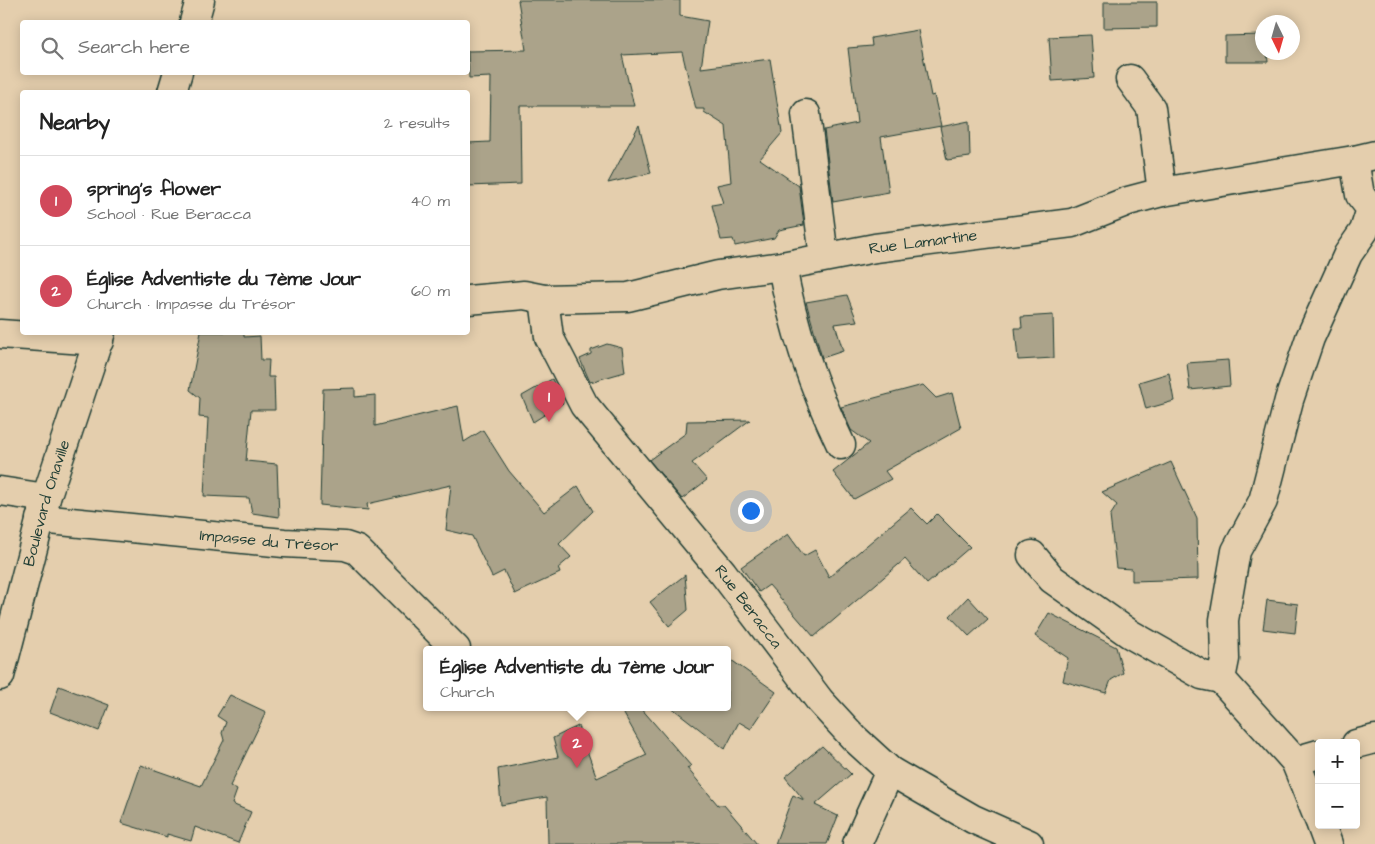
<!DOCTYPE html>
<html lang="en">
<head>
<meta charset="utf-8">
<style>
  :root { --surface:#fff; --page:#f2f2f2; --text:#222; --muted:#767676; --line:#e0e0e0; --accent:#d1495b }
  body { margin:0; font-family:"Architects Daughter",sans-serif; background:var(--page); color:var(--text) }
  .controls { position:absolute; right:15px; bottom:15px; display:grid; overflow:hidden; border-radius:5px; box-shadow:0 2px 12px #0003 }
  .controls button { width:45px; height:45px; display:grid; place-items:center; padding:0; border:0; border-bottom:1px solid var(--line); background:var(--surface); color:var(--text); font:25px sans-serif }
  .compass { position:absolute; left:1255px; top:15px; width:45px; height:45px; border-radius:50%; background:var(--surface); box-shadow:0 2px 12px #0003; rotate:175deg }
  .you { position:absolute; left:750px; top:510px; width:18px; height:18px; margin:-12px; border:4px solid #fff; border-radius:50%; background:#1a73e8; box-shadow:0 0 0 8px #1a73e833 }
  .badge { display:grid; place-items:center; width:32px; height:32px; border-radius:50%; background:var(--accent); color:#fff; font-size:16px; font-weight:700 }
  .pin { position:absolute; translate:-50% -41px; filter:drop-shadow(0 1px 2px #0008) }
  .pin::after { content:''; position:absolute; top:26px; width:18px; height:15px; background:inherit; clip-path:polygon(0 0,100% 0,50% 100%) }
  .popup { position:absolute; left:423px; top:646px; width:308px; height:65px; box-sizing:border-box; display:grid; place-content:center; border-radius:5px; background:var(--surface); filter:drop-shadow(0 1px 4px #0005); font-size:16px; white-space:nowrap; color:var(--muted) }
  .popup b { font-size:19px; color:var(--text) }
  .popup::after { content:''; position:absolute; left:50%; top:100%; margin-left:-10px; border:10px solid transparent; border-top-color:var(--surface) }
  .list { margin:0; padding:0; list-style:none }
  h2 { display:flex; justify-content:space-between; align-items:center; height:65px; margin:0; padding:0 20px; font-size:21px }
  h2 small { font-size:16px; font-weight:400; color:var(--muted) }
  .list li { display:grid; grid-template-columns:32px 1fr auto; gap:15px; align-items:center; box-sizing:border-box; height:90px; padding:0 20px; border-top:1px solid var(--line) }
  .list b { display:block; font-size:19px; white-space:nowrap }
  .list p { margin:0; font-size:16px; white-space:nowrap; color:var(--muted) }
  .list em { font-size:16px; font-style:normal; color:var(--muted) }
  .icon { flex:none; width:28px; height:28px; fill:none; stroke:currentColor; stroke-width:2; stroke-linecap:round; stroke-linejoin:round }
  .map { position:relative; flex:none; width:1375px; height:844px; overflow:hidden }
  .search { position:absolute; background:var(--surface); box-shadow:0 2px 12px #0003; left:20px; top:20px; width:450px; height:55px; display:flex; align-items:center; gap:12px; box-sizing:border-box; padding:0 18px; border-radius:5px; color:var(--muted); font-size:19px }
  .panel { position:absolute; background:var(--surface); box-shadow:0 2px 12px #0003; left:20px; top:90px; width:450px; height:245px; border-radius:5px }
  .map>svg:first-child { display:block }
  .building { fill:#aba38a; stroke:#1f3d34 }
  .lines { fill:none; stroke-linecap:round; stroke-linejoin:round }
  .minor-casing { stroke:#1f3d34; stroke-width:31 }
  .minor { stroke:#e4cead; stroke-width:28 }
  .labels { text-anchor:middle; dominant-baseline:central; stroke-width:4; stroke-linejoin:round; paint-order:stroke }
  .street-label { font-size:16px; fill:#1f3d34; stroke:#e4cead }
</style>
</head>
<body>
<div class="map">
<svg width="1375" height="844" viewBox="0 0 1375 844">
  <rect width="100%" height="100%" fill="#e4cead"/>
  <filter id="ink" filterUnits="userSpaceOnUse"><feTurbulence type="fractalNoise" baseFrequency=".02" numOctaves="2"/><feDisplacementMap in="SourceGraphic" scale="10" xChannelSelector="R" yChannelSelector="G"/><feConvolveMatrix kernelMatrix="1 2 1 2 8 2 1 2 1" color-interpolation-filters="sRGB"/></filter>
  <g filter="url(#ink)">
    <path class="building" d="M518,0H680V16L708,21L701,68L770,59L782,133L760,159L799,186L804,225L779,230L774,238L735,246L733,239L721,240L712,205L723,203L717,185L731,182L726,126L704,112V109H696L682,52L622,55L634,106H520L521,184L468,186V143L490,142L491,77L469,78L468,51L526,50Z
      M1104,2H1157V27L1104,28Z
      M918,30L931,96L934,95L941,126L881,137L889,192L833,202L824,130L857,123L848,48L872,46L871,38Z
      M1091,35L1094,78L1052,81L1049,37Z
      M1262,35V52H1267L1268,62H1225V36Z
      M969,121L970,157L947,160L940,127Z
      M639,125L651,173L608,183Z
      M847,295L857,321L835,324L843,351L822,358L806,302Z
      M1053,315L1054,358L1018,360L1015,328H1022L1021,317Z
      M201,332H244V337L260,336L261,360H269L268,377H274L275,410H251L246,461L277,464L279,517L252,513L249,498L204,496L208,418L199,417L200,398L190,390Z
      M607,344L622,348L625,372L590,382L580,359L591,354V350Z
      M1228,360L1230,386L1190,390L1187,363Z
      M1169,373L1174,401L1146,409L1139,382Z
      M552,379L563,403L533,422L522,396Z
      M923,385L936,398L952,393L961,428L885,471L891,479L854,499L833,472L869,443L851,430L841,407Z
      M355,388V397L375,395V426L458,406L464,442L483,430L509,471L544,512L578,486L593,511L559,544L571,557L558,568L560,573L515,594L504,571L492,577L472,536L446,530L451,485L367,504L368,510L320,505L323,389Z
      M750,420L692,463L707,480L682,499L649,460L686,433L687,421Z
      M1171,462L1197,518L1198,579L1132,581V569L1116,568L1110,516L1117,505L1102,492Z
      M911,508L927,524L937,514L970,547L927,584L905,559L814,637L769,585L759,592L741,567L788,534L804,556L815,550L829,577Z
      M685,575L688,610L669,626L650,602Z
      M968,597L988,619L969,636L950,616Z
      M1267,600L1298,604L1295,633L1263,629Z
      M1049,613L1116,647L1123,673L1111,680L1106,693L1063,681L1068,658L1035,636Z
      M727,657L776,692L751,729L739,722L725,749L671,707H727Z
      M59,686L109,705L99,731L50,712Z
      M230,695L266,712L230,786L237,790L232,804L251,812L238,843L195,827L191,841L167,834V837L121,823L141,765L201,786L224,740L222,733L226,722L217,716Z
      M620,707H640L691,766L687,768L718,805H724L757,844H548L547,797L501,805L498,769L558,757L553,738L578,726L597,778L647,755Z
      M822,746L851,774L815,805L838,816L827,844H775L793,795L804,800L785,777Z"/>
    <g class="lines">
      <g class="minor-casing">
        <g id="minor">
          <path d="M194,22L200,0"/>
          <path d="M1130,79L1151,108L1162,192"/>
          <path d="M172,92L178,72"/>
          <path d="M806,114L824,257"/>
          <path d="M782,266C793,328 814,389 841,445"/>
          <path id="s1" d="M544,299L549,337L584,405L723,573L820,701L854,738L890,771L973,819L1029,844"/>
          <path id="s2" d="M468,300L524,295L544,299L628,297L718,275L782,266L875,248L1072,223L1128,201L1162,192L1354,160L1375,155"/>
          <path d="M0,334L99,341"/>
          <path d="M0,491L46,498"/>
          <path id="s3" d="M40,519L284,543L345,546L357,550L456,649"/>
          <path d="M1032,555L1052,579L1130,634L1202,675L1221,679"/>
          <path id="s4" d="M0,676L46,498L101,332"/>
          <path d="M1356,744L1375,739"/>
          <path d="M1295,761L1319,754"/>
          <path d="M1319,820L1295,761L1221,679L1225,659L1224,620L1236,551L1263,501L1289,400L1310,338L1348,254L1364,231L1371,209L1360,195L1354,160"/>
          <path d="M1321,825L1328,844"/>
          <path d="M857,844L890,771"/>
        </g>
      </g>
      <use href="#minor" class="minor"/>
    </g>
  </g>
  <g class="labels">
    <g class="street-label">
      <text stroke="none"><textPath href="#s2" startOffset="461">Rue Lamartine</textPath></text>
      <text stroke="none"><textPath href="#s4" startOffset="179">Boulevard Onaville</textPath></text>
      <text stroke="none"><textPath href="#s3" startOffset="230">Impasse du Trésor</textPath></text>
      <text stroke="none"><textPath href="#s1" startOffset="375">Rue Beracca</textPath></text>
    </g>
  </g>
</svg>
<div class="controls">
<button>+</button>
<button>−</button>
</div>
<svg class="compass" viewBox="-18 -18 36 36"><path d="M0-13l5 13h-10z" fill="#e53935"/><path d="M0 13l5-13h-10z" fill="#767676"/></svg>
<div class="you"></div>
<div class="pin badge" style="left:549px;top:422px">1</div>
<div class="pin badge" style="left:577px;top:768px">2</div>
<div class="popup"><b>Église Adventiste du 7ème Jour</b>Church</div>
<div class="search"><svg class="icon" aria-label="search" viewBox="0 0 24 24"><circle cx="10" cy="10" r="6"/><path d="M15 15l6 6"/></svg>Search here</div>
<section class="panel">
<h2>Nearby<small>2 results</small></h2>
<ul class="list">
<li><span class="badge">1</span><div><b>spring's flower</b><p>School · Rue Beracca</p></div><em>40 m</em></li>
<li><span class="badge">2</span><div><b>Église Adventiste du 7ème Jour</b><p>Church · Impasse du Trésor</p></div><em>60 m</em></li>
</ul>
</section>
</div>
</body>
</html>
